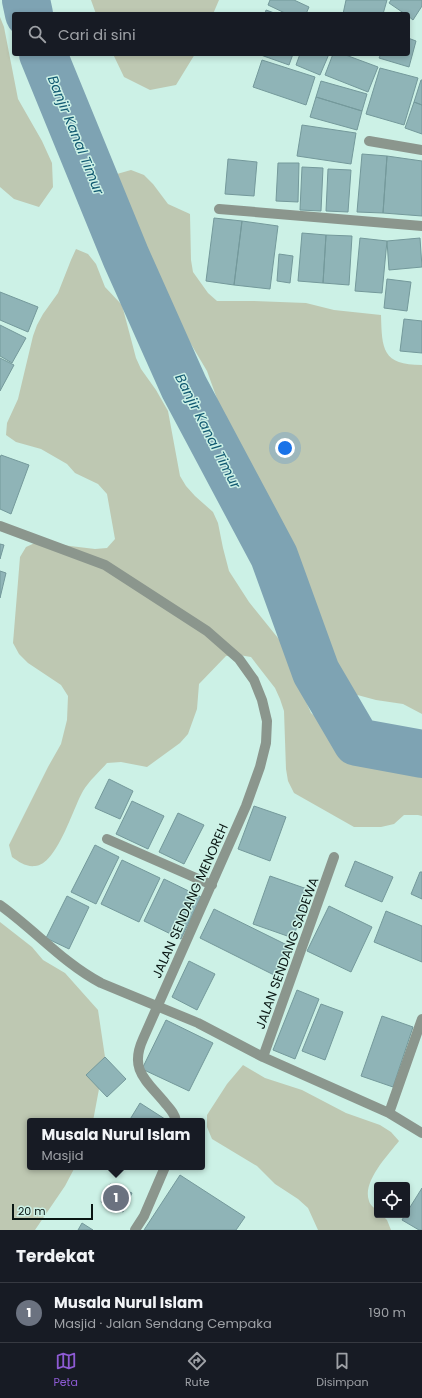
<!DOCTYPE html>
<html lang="id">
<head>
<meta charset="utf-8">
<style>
  :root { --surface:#171b24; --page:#20242c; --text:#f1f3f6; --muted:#9ea1a6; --line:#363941; --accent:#8e5bd4 }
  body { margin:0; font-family:Poppins,sans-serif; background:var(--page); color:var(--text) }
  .controls { position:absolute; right:12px; bottom:12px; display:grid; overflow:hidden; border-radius:4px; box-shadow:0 2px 6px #0003 }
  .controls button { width:36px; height:36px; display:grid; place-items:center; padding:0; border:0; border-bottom:1px solid var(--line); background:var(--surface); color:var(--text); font:20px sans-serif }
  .scale { position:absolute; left:12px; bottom:10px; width:81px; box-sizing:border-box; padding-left:4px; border:2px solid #091613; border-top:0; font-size:11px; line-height:14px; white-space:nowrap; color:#091613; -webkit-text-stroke:3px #ccf1e6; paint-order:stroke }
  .you { position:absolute; left:285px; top:448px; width:14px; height:14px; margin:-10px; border:3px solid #fff; border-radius:50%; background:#1a73e8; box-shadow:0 0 0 6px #1a73e833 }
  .badge { display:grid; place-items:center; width:26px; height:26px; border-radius:50%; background:var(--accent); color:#fff; font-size:13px; font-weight:700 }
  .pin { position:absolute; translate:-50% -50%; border:2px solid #fff; box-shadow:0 1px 4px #0006 }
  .popup { position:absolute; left:27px; top:1118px; width:178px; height:52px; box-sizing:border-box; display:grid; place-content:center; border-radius:4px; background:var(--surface); filter:drop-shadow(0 1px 3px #0005); font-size:13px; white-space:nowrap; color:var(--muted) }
  .popup b { font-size:15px; color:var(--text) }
  .popup::after { content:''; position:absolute; left:50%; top:100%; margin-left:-8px; border:8px solid transparent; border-top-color:var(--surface) }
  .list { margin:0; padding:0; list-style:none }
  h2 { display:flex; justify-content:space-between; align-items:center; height:52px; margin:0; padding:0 16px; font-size:17px }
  h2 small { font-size:13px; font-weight:400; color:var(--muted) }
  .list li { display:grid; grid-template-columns:26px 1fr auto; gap:12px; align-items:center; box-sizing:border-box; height:60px; padding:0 16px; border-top:1px solid var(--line) }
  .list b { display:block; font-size:15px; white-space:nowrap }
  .list p { margin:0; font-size:13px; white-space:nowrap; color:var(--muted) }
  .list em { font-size:13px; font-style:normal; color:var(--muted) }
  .icon { flex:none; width:22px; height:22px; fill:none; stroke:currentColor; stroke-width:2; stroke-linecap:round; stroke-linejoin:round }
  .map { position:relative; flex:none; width:422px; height:1230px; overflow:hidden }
  .search { position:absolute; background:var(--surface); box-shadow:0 2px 6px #0003; left:12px; right:12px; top:12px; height:44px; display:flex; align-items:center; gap:10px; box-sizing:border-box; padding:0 14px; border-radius:4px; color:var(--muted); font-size:15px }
  .sheet { height:112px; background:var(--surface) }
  nav { display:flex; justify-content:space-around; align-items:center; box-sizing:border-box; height:56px; border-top:1px solid var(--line); background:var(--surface); font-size:11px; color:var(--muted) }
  nav a { display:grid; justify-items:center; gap:2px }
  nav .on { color:var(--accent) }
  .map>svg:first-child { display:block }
  .green { fill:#bec8b2 }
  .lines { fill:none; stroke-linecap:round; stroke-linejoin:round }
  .river { stroke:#7ea3b3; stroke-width:48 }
  .building { fill:#8fb4b7; stroke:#74999b }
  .street { stroke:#8b968d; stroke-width:10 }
  .labels { text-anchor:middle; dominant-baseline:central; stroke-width:3; stroke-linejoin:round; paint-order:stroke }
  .street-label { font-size:13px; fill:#091613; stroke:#ccf1e6 }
  .water-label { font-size:14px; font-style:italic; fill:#125a72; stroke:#ccf1e6 }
</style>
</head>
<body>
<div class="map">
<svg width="422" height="1230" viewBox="0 0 422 1230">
  <rect width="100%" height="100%" fill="#ccf1e6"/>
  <path class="green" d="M91,0H219L213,14H96Z
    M0,17L4,27L18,99L42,141L52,163L53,187L39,207L14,199L0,187Z
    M113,54H195L176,85L150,90L124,77Z
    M131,170L144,175L153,184L168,204L190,214L191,260L193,272L208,293L217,301H254L306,303L334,310L381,315C382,349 382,365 422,365V714L403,704L376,700L350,693L341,682L339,670L318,615L299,581L279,534L244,477L240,466L237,454L207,371L163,297L140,242L124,220L113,197L112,185L117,174Z
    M76,249L88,254L96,264L105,287L122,305L136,358L141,369L156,390L168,411L180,476L186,486L195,496L213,512L218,523L223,548L229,571L249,602L282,643L294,666L301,690L311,713L348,745L370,755L393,763L422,768V816L418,815H404L394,824L381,827H354L294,793L288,781L286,769L284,711L280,699L275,688L251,657L239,655L226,656L199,684L197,709L188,734L180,743L147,767L121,762L107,763C99,772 89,781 83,791C73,808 57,865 35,866C26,867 19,862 12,857L9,845L48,767L61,744L67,720L68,696L61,685L28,663L19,654L13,643L20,557L26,547L37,542L95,549L107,548L115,539L107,494L98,484L75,473L67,464L41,449L16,442L6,435L7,423L18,399L33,336L37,325L43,314L58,293L71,260Z
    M0,922L32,947L43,960L65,973L98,1010L105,1057L93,1121H30V1167H75L65,1186L35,1230H0Z
    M243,1065L265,1078L302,1090L346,1113L380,1125L391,1132L399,1141C388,1155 362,1182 369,1201C370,1205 374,1208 377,1210V1215H382L387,1220L391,1230H318L308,1208L298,1199L275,1184L257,1166L212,1139L207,1127V1115L227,1084Z"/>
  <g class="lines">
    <path class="river" d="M26,0L29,14
      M43,54L126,257L184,387L274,556L316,672L357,742L422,754"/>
  </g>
  <path class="building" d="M270,0H294L309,7L306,14H287L268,5Z
    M346,0H387L383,14H343Z
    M391,0H422V6L413,20L408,16V14H405L389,3Z
    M266,10L277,14H265Z
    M408,38L416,41L409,67L379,58L381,54H408Z
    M258,54H293L289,65Z
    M300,54H329L320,75L296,65Z
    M333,54H343L378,67L368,92L325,75Z
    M262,60L315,77L306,105L253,87Z
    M380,68L418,78L404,125L366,114Z
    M421,80H422V105L414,102Z
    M321,81L367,94L362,111L316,97Z
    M316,97L362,111L357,130L310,117Z
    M414,102L422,105V134L405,128Z
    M302,125L356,133L351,164L297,156Z
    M362,154L387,156L383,213L357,212Z
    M387,156L422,161V216L383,213Z
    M228,159L257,162L254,196L225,194Z
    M278,163H299L298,202L276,201Z
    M302,167L323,168L321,211L300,210Z
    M328,169L351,170L348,212L326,211Z
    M214,218L242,221L234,285L206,281Z
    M242,221L278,226L270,289L234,285Z
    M302,233L326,235L323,283L298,281Z
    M326,235L352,236L349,285L323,283Z
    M360,238L387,241L382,293L355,291Z
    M420,238L422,267L389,270L387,241Z
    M279,254L293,256L290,283L277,281Z
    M387,279L411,282L407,311L384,308Z
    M0,292L38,307L28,332L0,320Z
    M404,319L422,321V353L400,351Z
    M0,325L26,338L12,363L0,356Z
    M0,358L14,365L0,391Z
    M1,455L29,465L11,514L0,509V458Z
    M0,544L4,545L0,559Z
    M0,571L6,573L0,598Z
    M109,779L133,791L120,819L95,808Z
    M132,801L164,816L148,849L116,834Z
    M254,806L286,817L270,861L238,849Z
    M178,813L204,825L184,864L159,852Z
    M95,845L119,857L96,904L71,892Z
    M122,860L160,878L139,922L101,904Z
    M355,861L393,877L382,902L345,886Z
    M420,872H422V899L411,894Z
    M270,876L310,890L293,938L253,924Z
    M164,879L201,897L181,939L144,921Z
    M67,896L89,907L69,949L46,938Z
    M329,906L372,927L351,972L307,951Z
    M214,909L289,946L274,975L200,938Z
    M386,911L422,926V962L374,942Z
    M189,961L215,974L197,1010L172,997Z
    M297,990L319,999L295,1059L273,1050Z
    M321,1004L343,1012L325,1060L302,1051Z
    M382,1016L413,1027L393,1087L361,1076Z
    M166,1020L213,1043L189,1091L142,1069Z
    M105,1057L126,1079L107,1097L86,1075Z
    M140,1103L168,1121H129Z
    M180,1175L245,1217L236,1230H144Z
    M110,1184L132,1193L123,1212L101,1202Z
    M422,1188V1230H419L402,1220L405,1215H407V1212Z
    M82,1223L93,1230H78Z"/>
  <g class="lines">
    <path class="street" d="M369,141L422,150
      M219,209L422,226
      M0,526L105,565L207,631L239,659L254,680L262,700L267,721L266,743L260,767L246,806L143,1039C129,1070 146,1080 165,1103C170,1109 175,1114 176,1121
      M107,839L212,885
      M0,905C35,930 63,963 101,983L198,1023L263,1057L389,1113L422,1133
      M263,1057L334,857
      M389,1113L422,1019
      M135,1230L144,1216L165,1167"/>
  </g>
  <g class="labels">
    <g class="street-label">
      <text transform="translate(190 901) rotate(-66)">JALAN SENDANG MENOREH</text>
      <text transform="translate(287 953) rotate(-70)">JALAN SENDANG SADEWA</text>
    </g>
    <g class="water-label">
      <text transform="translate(76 135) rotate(68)">Banjir Kanal Timur</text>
      <text transform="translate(208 431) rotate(63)">Banjir Kanal Timur</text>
    </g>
  </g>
</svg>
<div class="controls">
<button><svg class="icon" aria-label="locate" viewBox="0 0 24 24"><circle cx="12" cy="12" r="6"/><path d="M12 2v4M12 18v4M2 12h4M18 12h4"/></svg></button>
</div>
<div class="scale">20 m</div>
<div class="you"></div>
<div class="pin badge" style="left:116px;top:1198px;background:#6b7280">1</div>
<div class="popup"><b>Musala Nurul Islam</b>Masjid</div>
<div class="search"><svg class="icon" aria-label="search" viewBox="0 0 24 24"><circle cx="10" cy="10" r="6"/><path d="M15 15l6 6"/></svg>Cari di sini</div>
</div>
<section class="sheet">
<h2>Terdekat<small></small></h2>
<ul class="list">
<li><span class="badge" style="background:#6b7280">1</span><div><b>Musala Nurul Islam</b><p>Masjid · Jalan Sendang Cempaka</p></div><em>190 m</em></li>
</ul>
</section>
<nav>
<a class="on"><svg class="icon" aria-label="map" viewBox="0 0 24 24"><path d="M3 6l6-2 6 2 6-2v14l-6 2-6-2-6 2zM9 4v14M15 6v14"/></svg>Peta</a>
<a><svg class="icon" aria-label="directions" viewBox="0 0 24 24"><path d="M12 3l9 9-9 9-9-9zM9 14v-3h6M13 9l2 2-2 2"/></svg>Rute</a>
<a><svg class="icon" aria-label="saved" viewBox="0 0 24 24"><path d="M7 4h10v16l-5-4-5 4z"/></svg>Disimpan</a>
</nav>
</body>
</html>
